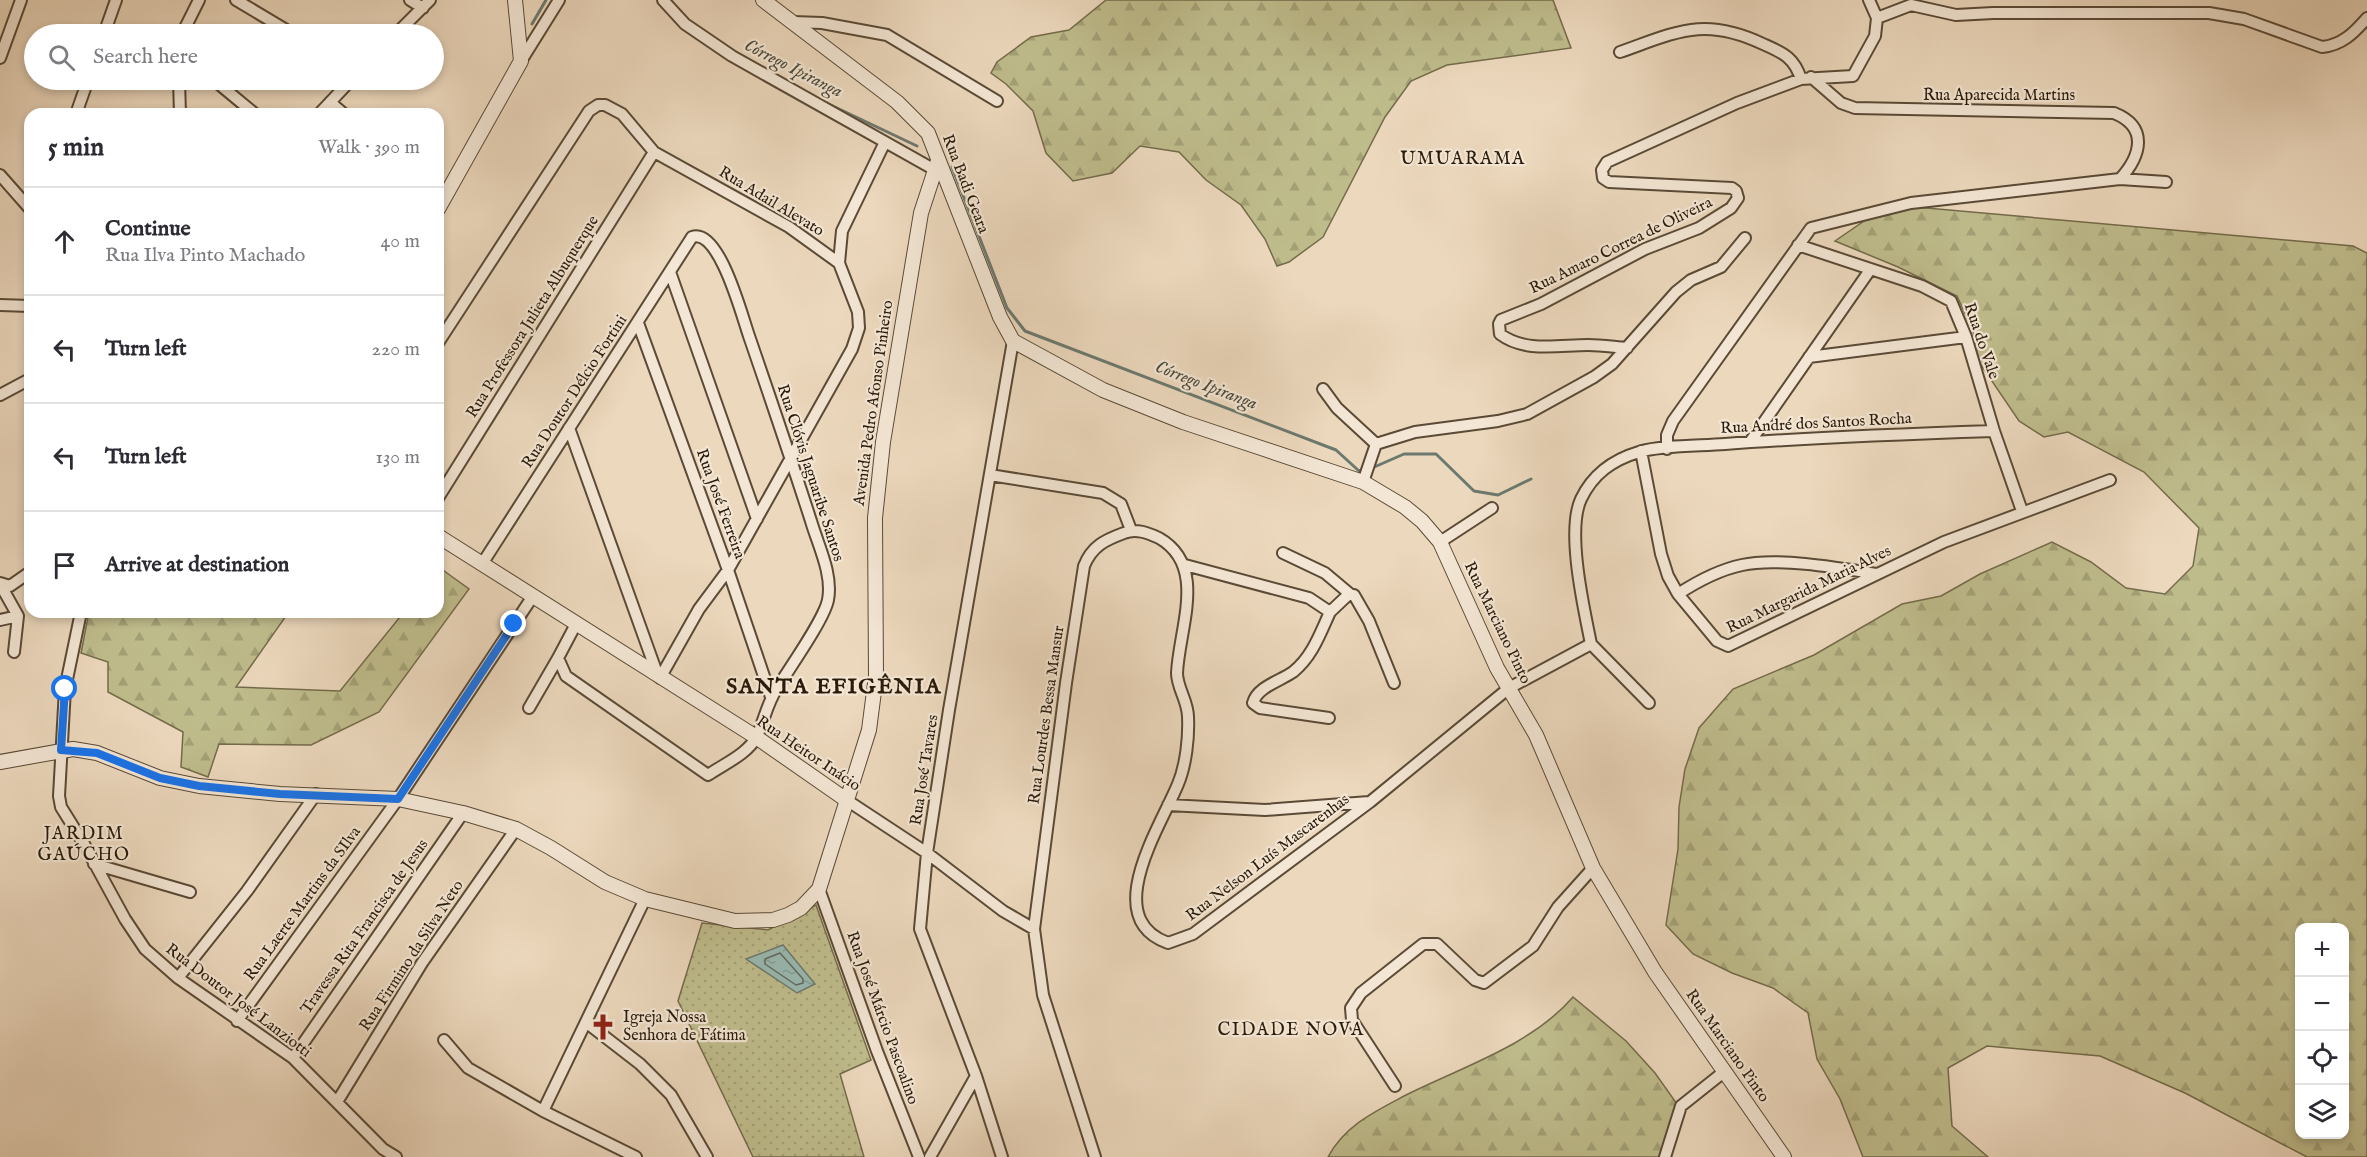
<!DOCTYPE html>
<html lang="en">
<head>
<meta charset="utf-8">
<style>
  :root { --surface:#fff; --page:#f2f2f3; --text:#2b2b33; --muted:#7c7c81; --line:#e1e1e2 }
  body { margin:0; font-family:"IM FELL English",serif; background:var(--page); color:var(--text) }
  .controls { position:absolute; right:18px; bottom:18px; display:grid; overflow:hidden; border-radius:12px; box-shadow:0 3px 9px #0003 }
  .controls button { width:54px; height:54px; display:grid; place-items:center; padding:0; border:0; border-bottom:2px solid var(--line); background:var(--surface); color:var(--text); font:30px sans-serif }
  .stop { position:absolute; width:18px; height:18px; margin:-14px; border:4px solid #1a73e8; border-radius:50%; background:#fff }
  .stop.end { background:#1a73e8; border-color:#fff; box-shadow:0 2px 6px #0008 }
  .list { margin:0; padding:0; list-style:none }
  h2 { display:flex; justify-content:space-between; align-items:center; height:78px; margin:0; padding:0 24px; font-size:26px }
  h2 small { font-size:20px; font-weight:400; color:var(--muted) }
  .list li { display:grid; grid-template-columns:39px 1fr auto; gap:18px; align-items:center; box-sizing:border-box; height:108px; padding:0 24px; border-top:2px solid var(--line) }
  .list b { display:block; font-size:22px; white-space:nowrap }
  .list p { margin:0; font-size:20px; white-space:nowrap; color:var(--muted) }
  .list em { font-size:20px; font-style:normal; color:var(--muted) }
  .icon { flex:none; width:33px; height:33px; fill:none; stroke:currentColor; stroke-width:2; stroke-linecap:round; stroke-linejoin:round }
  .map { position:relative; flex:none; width:2367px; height:1157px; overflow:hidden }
  .search { position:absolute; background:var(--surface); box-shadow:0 3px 9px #0003; left:24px; top:24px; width:420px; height:66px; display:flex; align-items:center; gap:15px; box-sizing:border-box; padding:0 21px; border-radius:33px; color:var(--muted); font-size:22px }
  .panel { position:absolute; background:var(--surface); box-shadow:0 3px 9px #0003; left:24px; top:108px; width:420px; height:510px; border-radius:18px }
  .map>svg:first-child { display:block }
  .green { fill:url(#green-dots); stroke:#746b4a; stroke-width:1.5 }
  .forest { fill:url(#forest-firs); stroke:#746b4a; stroke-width:1.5; fill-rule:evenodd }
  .water { fill:url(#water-ripples); stroke:#6c796e; stroke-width:1.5 }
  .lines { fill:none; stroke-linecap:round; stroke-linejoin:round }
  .shore { stroke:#616a5e; stroke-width:1.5 }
  .stream { stroke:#6c796e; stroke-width:3 }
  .minor-casing { stroke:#5a4a36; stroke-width:14 }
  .tertiary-casing { stroke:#5a4a36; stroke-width:16 }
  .minor { stroke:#f3e6d4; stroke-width:10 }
  .tertiary { stroke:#f3e6d4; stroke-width:14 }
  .route { stroke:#1a73e8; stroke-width:8 }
  .labels { text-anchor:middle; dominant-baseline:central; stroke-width:4.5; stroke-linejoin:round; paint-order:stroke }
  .street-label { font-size:16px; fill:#291a09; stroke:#f3e6d4 }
  .poi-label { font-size:16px; fill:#291a09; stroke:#f3e6d4; text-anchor:start }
  .water-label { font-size:18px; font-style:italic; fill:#4b4a3c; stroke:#f3e6d4 }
  .neighbourhood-label { font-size:18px; letter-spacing:1.5px; fill:#291a09; stroke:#f3e6d4 }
  .district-label { font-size:22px; font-weight:bold; letter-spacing:1.5px; fill:#291a09; stroke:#f3e6d4 }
</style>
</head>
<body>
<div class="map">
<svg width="2367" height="1157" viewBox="0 0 2367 1157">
  <defs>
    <pattern id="green-dots" width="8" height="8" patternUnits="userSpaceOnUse" patternTransform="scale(1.5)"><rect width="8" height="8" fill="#bfbc8c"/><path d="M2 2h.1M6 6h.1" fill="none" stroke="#a4a177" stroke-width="1.8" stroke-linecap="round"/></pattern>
    <pattern id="forest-firs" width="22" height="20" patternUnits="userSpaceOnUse" patternTransform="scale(1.5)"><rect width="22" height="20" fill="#bfbc8c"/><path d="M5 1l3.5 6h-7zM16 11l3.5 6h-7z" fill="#a4a177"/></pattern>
    <pattern id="water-ripples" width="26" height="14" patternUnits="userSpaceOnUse" patternTransform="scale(1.5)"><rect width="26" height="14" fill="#99b9b2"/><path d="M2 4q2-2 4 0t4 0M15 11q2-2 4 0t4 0" fill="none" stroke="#849e98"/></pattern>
  </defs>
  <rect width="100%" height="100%" fill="#ecd8bd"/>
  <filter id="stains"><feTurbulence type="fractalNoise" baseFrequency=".00333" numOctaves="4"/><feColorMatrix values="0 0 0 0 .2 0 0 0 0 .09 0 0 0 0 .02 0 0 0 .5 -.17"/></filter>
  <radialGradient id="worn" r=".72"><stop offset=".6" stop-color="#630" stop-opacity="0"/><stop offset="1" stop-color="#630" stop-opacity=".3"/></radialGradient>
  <path class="green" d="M816,905L871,1060L840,1074L864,1157H753L678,1001L702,923L768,930Z"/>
  <path class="forest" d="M1106,0H1553L1571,48L1447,65L1411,81L1385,117L1323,237L1289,262L1277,266L1265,239L1241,205L1206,180L1179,152L1140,146L1112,173L1073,181L1046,153L1033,111L1006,84L991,73L997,62L1031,37L1069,30Z
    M1915,207L2353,246L2367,253V1157H2307L2185,1093L2100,1056L1987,1046L1948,1068L1952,1126L1988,1157H1863L1840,1099L1817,1059L1808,1013L1773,988L1732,973L1693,954L1666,925L1678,849L1679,807L1685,769L1699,728L1733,689L1814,655L1902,604L1941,596L1980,574L2052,542L2091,562L2126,588L2165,594L2193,566L2199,528L2144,472L2068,432L2044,437L2019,421L1979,362L1973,331L1957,296L1898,267L1835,241L1870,217ZM2300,928H2344V1134H2300Z
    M440,568L469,589L379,712L311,745L219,744L208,777L181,767L183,732L108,692V662L81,653L89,612H286V616L236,687L340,691L404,612H438Z
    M1573,997L1626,1041L1655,1073L1682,1111L1668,1150L1659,1157H1328C1345,1125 1376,1111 1406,1095C1462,1067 1532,1045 1573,997Z"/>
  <path class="water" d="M783,945L815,984L797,993L746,959Z"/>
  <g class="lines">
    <path class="shore" d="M780,953L803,979V983L796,985L765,964V959Z"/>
    <path class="stream" d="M532,24L546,0
      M818,99L917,146
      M952,167L1007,308L1025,331L1336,450L1359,471L1365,469
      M1372,468L1404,454H1436L1474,491L1498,495L1531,479"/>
    <g class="minor-casing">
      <path id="minor" d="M236,0L293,34
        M410,0L423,8
        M663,0L685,24L732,56L935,170
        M1877,18L1911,5L1956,15L1993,13H2209L2244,19L2322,47C2342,45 2354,33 2367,18
        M793,22L822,23L887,35L997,101
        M104,34L116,0
        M182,34L199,0
        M396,34L430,0
        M1620,52C1677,32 1704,16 1763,44C1783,53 1794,57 1801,79
        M0,58L21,0
        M521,61L559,0
        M1811,77L1841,103L1855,108L2114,113C2149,127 2141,156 2120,179
        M179,80L180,114
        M214,80L255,114
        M330,102L344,114
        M76,114L88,80
        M319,114L351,80
        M0,175L30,209
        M1798,245L1922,286L1951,301L1966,337L1994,431L2022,511
        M839,263L842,231L885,142
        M670,272L757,519
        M0,305L30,306
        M638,323L728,570L771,697
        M438,343L589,111L598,105H605L622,114L654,152L789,227L839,263L858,312L859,328L852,349L728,570L699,609L660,678
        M1627,348C1614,347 1601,345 1588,345C1559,345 1525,353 1500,334L1499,324L1501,320L1541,304L1645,249L1699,228L1731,208L1738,198L1736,191L1732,188L1609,182L1603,178L1602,170L1607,162L1737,103L1801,79L1853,76L1875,36L1877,18L1869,0
        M1809,357L1966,337
        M1323,389L1337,408L1376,444
        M0,395L30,379
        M569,428L658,676
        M1750,442L1870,270
        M1667,449V435L1673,421L1811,228L1911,203L2120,179L2166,182
        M1641,451L1661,554L1668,576L1678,594L1717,641L1728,646L1944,542L2110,480
        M990,475L1103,493L1121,504L1131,530
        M1363,482L1376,444L1415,432L1498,421L1527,414L1594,377L1612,364L1676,292L1691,280L1721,267L1745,238
        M438,498L654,152
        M1440,542L1492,508
        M1283,553L1325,573L1350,594
        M482,564L692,237C719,227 742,316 749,336C770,397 791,459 811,521C818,545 833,574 828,600C824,620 788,670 776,690C767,704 764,721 757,736C748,754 724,764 708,775L566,676L558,658L576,624
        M1185,565L1309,598L1330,612C1320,634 1312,657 1293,672C1280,681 1257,687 1253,703L1260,708L1329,718
        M0,583L10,586L30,572
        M0,584L18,616
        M1678,594C1698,581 1718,570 1742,565C1777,557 1840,568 1877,574
        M81,612L65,689L59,796L61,807L84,844L125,919L145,949L178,978L293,1058L383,1149L396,1157
        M1330,612L1348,595H1354L1369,621L1394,683
        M0,620L18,616
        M1591,644C1584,609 1566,531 1581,499C1593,474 1612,460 1639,452C1662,445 1699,446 1725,444C1814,437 1904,434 1994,431
        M1591,644L1649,703
        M14,652L18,616
        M529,708L558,658
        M845,799L927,853L1003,911L1034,929
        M1168,805L1265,810L1369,802
        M94,864L190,892
        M819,889L877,1051L919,1157
        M178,978L247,891L316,794
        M237,1021L398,799L533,596
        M587,1023L640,1064L671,1095L707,1157
        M444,1040L468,1068L543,1111L636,1157
        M293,1058L463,813
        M1395,1086L1352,1020L1351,1008L1361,993L1423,944H1437L1475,980L1484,983L1533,946L1558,907L1593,868
        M337,1102L422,963L516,829
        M543,1111L645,899
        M930,1157L976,1076
        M1002,1157L976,1076L920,929L927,853L949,710L1013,341
        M1095,1157L1043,995L1034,929L1066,683L1084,566C1092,546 1105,540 1124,533C1136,528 1148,533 1159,538C1208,566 1179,628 1177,673C1177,688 1188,701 1188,717C1189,737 1186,765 1178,784C1161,826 1099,918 1168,943L1193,934L1370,802L1509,688L1591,644
        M1665,1157L1681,1106L1725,1071"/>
    </g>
    <g class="tertiary-casing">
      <path id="tertiary" d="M763,0L897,102L928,133L1000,317L1013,341L1103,390L1183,422L1363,482L1405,507L1422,521L1440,542L1497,668L1536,735L1593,868L1655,972L1784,1157
        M438,209L521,61L515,0
        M438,536L756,737L845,799
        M0,762L73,749L97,753L160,778L199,786L280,794L398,799L463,813L516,829L551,848L605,882L645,899L735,921L773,920L788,915L801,908L819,889L869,730L876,676L875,518L883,442L921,213L938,161"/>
    </g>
    <use href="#minor" class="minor"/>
    <use href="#tertiary" class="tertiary"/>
  </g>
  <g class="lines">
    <path class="route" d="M65,689L61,750L97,753L160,778L199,786L280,794L398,799L514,624"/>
  </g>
  <defs>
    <g id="church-bare" transform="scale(2.07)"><path d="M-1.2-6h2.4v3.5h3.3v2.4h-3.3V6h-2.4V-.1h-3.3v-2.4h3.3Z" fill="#8f2418" stroke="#f3e6d4" stroke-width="2.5" paint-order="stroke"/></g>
  </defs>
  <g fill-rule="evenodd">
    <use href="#church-bare" x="603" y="1027"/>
  </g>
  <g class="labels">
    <g class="street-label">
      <text x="1999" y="96">Rua Aparecida Martins</text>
      <text transform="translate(965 184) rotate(69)">Rua Badi Geara</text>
      <text transform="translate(771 202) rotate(31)">Rua Adail Alevato</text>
      <text transform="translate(1621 246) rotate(-26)">Rua Amaro Correa de Oliveira</text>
      <text transform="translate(533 317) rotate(-58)">Rua Professora Julieta Albuquerque</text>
      <text transform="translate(1981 341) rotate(71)">Rua do Vale</text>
      <text transform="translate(575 392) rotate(-57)">Rua Doutor Délcio Fortini</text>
      <text transform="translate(874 403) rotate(-82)">Avenida Pedro Afonso Pinheiro</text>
      <text transform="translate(1816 424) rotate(-3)">Rua André dos Santos Rocha</text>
      <text transform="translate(810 473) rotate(72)">Rua Clóvis Jaguaribe Santos</text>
      <text transform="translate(720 504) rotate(70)">Rua José Ferreira</text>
      <text transform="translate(1809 590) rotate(-26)">Rua Margarida Maria Alves</text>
      <text transform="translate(1497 623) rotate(64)">Rua Marciano Pinto</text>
      <text transform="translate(1047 715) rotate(-82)">Rua Lourdes Bessa Mansur</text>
      <text transform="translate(808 754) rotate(34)">Rua Heitor Inácio</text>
      <text transform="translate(925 770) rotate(-81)">Rua José Tavares</text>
      <text transform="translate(1268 858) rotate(-37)">Rua Nelson Luís Mascarenhas</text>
      <text transform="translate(303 904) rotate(-54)">Rua Laerte Martins da SIlva</text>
      <text transform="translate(365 927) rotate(-55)">Travessa Rita Francisca de Jesus</text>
      <text transform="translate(412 956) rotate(-57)">Rua Firmino da Silva Neto</text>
      <text transform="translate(238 1001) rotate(37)">Rua Doutor José Lanziotti</text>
      <text transform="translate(882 1018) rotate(70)">Rua José Márcio Pascoalino</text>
      <text transform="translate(1727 1046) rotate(55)">Rua Marciano Pinto</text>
    </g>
    <g class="poi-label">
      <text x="623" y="1018">Igreja Nossa<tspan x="623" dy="18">Senhora de Fátima</tspan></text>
    </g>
    <g class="water-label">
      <text transform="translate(793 69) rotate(27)">Córrego Ipiranga</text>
      <text transform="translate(1206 386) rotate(21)">Córrego Ipiranga</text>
    </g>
    <g class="neighbourhood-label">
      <text x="1463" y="159">UMUARAMA</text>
      <text x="84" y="834">JARDIM<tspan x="84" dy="21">GAÚCHO</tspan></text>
      <text x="1291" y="1030">CIDADE NOVA</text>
    </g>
    <g class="district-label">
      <text x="834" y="687">SANTA EFIGÊNIA</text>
    </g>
  </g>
  <rect width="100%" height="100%" filter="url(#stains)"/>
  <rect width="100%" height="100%" fill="url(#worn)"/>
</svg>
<div class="controls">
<button>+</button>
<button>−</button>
<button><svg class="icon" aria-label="locate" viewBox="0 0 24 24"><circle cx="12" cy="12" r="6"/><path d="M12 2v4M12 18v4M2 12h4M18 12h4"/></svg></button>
<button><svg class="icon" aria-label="layers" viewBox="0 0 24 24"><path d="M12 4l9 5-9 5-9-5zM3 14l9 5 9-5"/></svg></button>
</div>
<div class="stop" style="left:65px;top:689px"></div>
<div class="stop end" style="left:514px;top:624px"></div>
<div class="search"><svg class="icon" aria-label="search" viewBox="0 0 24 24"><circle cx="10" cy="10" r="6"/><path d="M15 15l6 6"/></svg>Search here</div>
<section class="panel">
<h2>5 min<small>Walk · 390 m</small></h2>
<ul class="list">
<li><svg class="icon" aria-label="ahead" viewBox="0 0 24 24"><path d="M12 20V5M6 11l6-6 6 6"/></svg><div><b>Continue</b><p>Rua Ilva Pinto Machado</p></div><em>40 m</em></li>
<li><svg class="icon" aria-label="left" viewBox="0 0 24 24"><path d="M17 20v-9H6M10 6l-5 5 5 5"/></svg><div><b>Turn left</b></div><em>220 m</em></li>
<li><svg class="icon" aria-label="left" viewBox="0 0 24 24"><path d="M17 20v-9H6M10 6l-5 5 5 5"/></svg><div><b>Turn left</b></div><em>130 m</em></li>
<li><svg class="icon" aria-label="arrive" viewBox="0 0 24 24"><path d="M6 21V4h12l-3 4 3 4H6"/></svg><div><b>Arrive at destination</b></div></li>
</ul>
</section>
</div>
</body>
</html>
